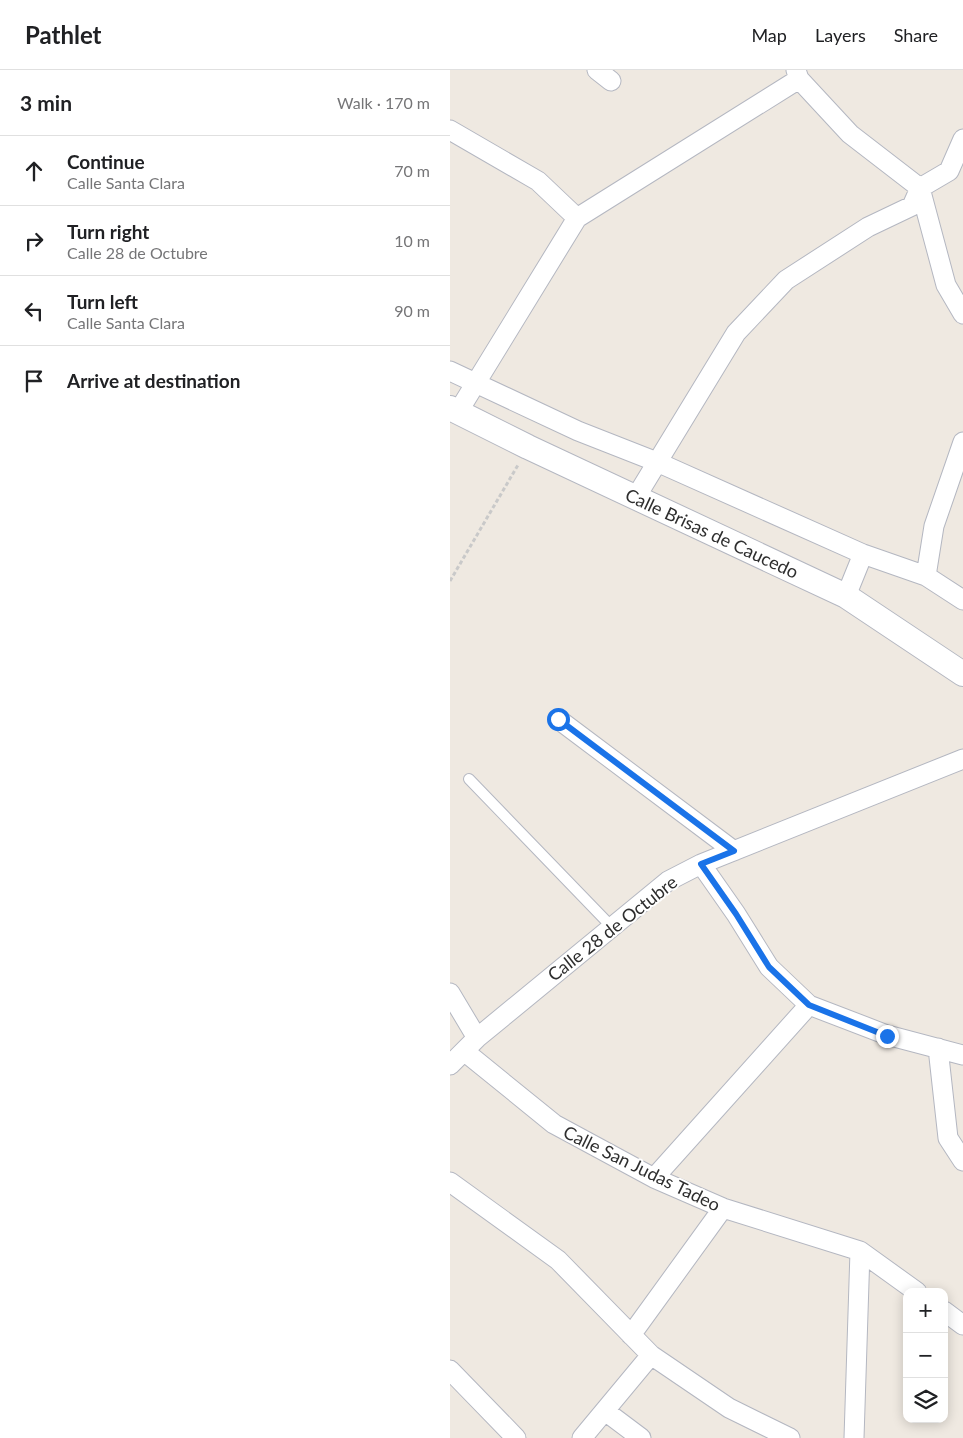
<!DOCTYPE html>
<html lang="en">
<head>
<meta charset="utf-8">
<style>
  :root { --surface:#fff; --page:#f2f2f2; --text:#202124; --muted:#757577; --line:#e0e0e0 }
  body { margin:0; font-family:Lato,sans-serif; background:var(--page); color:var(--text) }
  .controls { position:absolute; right:15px; bottom:15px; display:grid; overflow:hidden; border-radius:10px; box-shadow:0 2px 12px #0003 }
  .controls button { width:45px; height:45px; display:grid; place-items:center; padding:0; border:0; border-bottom:1px solid var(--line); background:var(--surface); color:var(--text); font:25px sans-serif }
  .stop { position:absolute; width:15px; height:15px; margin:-11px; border:4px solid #1a73e8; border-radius:50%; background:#fff }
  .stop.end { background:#1a73e8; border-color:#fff; box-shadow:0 1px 5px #0008 }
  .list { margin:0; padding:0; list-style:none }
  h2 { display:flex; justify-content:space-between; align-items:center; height:65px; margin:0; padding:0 20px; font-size:21px }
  h2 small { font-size:16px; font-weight:400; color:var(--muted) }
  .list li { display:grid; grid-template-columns:32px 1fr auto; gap:15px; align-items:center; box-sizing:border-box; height:70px; padding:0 20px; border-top:1px solid var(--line) }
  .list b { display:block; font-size:19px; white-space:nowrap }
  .list p { margin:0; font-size:16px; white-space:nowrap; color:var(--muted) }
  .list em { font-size:16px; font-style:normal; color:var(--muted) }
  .icon { flex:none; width:28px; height:28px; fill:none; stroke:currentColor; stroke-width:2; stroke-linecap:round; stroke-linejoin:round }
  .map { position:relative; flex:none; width:513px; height:1368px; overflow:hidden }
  header { display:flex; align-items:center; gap:30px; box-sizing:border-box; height:70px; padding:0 25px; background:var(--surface); border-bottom:1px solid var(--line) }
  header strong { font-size:24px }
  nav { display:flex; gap:28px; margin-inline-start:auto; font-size:18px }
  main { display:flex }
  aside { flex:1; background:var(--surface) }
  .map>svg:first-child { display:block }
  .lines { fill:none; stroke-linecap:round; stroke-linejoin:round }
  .service-casing { stroke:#b4b7c1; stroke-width:12 }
  .minor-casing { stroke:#b4b7c1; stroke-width:21 }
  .tertiary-casing { stroke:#b4b7c1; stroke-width:26 }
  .path { stroke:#c9c9c9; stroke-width:3; stroke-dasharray:4 2.5; stroke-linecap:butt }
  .service { stroke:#fff; stroke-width:10 }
  .minor { stroke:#fff; stroke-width:19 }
  .tertiary { stroke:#fff; stroke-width:24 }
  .route { stroke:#1a73e8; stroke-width:6 }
  .labels { text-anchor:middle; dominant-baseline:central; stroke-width:4; stroke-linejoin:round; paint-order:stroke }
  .street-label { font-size:18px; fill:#2e2e2e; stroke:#fff }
</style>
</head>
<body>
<header>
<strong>Pathlet</strong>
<nav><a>Map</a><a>Layers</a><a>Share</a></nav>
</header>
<main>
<aside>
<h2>3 min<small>Walk · 170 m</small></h2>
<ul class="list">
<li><svg class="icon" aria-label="ahead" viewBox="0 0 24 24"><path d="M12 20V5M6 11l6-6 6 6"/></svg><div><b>Continue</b><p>Calle Santa Clara</p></div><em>70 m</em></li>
<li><svg class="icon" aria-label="right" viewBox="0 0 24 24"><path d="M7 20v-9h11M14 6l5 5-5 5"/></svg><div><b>Turn right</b><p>Calle 28 de Octubre</p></div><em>10 m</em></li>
<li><svg class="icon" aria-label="left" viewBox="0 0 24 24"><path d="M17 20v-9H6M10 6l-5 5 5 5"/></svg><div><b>Turn left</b><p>Calle Santa Clara</p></div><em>90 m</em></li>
<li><svg class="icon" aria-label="arrive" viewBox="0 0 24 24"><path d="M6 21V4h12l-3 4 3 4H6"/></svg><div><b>Arrive at destination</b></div></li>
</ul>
</aside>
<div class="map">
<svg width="513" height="1368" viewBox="0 0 513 1368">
  <rect width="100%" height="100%" fill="#efe9e1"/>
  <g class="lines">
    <g class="service-casing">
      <path id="service" d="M19,709L161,856"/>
    </g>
    <g class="minor-casing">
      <path id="minor" d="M147,0L161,11
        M0,60L88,111L127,148
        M513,69L499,101L470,118L496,215L513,244
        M0,301L128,361L207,392L413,484L476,506L513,530
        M8,342L127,148L349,9
        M186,427L286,263L336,210L418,157L462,136L470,118L400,64L349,9L346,0
        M476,506L484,456L513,372
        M396,526L413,484
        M108,649L284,781
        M251,794L286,844L319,897L359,935L437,965L513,985
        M0,923L27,968
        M488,978L498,1068L513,1091
        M14,981L104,1054L204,1108L273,1138L410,1181L467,1222
        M0,995L27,968L218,811L251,794L513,689
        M204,1108L359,935
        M0,1112L108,1190L201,1285L279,1338L340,1368
        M494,1241L513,1255
        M181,1265L273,1138
        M0,1300L66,1368
        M155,1341L191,1368
        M132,1368L201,1285
        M404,1368L410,1181"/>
    </g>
    <g class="tertiary-casing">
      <path id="tertiary" d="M0,338L78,377L396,526L513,604"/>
    </g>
    <path class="path" d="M0,511L68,395"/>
    <use href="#service" class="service"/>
    <use href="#minor" class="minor"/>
    <use href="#tertiary" class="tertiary"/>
  </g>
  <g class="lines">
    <path class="route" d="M108,649L284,781L251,794L286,844L319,897L359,935L437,966"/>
  </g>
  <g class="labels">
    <g class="street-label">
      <text transform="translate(262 463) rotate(25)">Calle Brisas de Caucedo</text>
      <text transform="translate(162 858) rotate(-38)">Calle 28 de Octubre</text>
      <text transform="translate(192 1098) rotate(26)">Calle San Judas Tadeo</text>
    </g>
  </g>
</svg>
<div class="controls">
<button>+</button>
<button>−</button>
<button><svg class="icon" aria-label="layers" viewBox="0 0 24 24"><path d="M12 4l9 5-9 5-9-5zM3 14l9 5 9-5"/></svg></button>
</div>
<div class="stop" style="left:108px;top:649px"></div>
<div class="stop end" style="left:437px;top:966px"></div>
</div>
</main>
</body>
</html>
